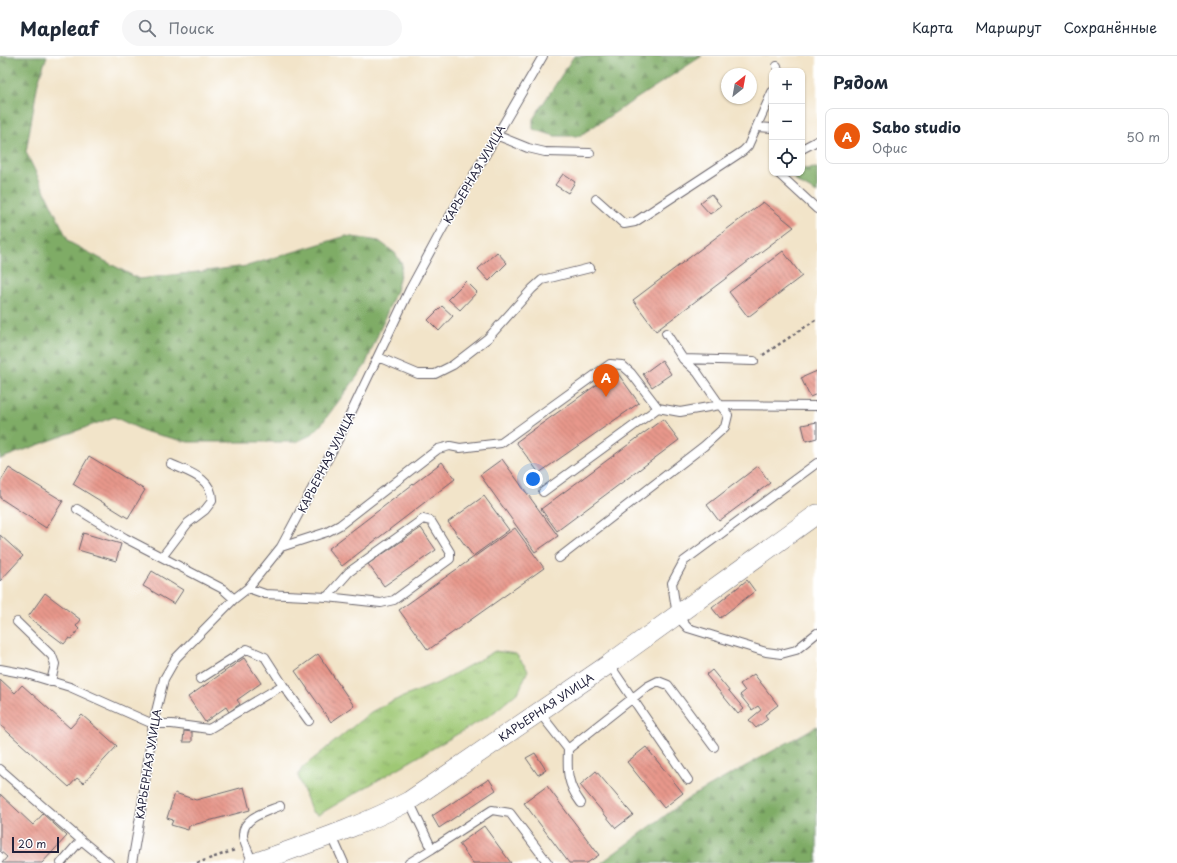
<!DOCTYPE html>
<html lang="ru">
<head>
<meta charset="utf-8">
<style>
  :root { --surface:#fff; --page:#f6f6f7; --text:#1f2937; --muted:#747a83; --line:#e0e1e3; --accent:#ea580c }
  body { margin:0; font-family:"Playpen Sans",sans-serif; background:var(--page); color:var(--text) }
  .controls { position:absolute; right:12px; top:12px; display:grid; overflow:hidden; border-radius:8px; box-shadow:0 1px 3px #0004 }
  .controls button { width:36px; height:36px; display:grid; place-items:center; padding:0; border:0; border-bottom:1px solid var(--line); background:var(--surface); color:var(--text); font:20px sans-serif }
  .compass { position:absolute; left:721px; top:12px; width:36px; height:36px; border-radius:50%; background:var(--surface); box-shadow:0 1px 3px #0004; rotate:31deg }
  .scale { position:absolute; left:12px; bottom:10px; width:47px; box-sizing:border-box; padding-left:4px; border:2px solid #22223b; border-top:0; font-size:11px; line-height:14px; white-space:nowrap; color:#22223b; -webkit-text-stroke:3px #fff; paint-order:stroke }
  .you { position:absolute; left:533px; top:423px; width:14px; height:14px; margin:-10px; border:3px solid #fff; border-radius:50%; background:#1a73e8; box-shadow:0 0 0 6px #1a73e833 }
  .badge { display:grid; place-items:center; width:26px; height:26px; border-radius:50%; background:var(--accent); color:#fff; font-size:13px; font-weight:700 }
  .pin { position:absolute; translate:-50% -33px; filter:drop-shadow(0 1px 2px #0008) }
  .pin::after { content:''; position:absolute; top:21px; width:14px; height:12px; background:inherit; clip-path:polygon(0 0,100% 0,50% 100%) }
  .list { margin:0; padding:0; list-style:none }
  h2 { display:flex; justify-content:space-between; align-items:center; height:52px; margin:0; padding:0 16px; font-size:17px }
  h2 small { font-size:13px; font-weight:400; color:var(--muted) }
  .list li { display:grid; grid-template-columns:26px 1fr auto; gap:12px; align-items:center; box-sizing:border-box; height:56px; margin:0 8px 8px; padding:0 8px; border:1px solid var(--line); border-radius:8px }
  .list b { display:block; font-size:15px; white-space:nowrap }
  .list p { margin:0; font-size:13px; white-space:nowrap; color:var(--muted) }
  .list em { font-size:13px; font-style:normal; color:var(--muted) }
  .icon { flex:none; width:22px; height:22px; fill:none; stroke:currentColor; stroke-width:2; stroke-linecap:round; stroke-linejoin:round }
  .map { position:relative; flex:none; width:817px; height:807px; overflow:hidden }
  header { display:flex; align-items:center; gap:24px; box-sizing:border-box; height:56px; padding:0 20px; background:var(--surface); border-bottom:1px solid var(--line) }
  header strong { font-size:19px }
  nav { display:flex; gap:22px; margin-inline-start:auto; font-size:14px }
  .search { width:280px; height:36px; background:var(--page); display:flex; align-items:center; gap:10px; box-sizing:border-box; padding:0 14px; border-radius:22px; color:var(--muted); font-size:15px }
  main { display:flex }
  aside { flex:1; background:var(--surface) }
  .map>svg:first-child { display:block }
  .grass { fill:url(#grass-tufts); stroke:#607558 }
  .forest { fill:url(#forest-firs); stroke:#506750 }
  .building { fill:url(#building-back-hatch) }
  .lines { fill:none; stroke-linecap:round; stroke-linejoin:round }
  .service-casing { stroke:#6b666d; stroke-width:10 }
  .tertiary-casing { stroke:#6b666d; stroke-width:20 }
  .path { stroke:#6b666d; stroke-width:2.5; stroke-dasharray:3 3; stroke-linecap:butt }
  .service { stroke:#fff; stroke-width:8 }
  .tertiary { stroke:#fff; stroke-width:19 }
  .labels { text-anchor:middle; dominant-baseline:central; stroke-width:3; stroke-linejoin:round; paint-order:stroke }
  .street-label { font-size:11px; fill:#22223b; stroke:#fff }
</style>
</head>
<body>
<header>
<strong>Mapleaf</strong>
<div class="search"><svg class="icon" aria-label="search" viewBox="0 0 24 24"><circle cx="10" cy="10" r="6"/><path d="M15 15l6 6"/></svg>Поиск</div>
<nav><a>Карта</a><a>Маршрут</a><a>Сохранённые</a></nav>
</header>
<main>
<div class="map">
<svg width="817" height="807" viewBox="0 0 817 807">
  <defs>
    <pattern id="grass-tufts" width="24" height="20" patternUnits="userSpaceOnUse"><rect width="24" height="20" fill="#9fc874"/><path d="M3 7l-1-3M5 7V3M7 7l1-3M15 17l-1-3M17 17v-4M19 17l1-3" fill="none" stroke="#81a260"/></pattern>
    <pattern id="forest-firs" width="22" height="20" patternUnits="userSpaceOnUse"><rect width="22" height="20" fill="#7fac66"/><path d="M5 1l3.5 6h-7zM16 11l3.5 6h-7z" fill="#688c55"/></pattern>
    <pattern id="building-back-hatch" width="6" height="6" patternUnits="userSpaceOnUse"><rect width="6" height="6" fill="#e7978b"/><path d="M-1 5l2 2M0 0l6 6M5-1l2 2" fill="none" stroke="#bb7b73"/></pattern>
  </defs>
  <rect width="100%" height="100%" fill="#fff"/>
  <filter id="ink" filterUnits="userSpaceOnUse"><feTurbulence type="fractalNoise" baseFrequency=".025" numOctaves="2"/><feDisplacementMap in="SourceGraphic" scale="8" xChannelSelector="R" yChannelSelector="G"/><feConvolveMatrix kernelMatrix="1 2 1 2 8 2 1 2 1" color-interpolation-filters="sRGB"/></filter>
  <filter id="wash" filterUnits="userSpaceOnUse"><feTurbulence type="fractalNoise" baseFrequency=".012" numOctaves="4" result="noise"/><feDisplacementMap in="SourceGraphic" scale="16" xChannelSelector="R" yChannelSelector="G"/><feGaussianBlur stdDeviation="0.9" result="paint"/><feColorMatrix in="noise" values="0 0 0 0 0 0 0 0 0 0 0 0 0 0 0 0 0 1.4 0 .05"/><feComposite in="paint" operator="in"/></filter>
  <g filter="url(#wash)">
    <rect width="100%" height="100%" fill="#f2e4c9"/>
    <path class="grass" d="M495,595L516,598L528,614L519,635L492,658L318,759L312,756L298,720L302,712L371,656L388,647L438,627Z"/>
    <path class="forest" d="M0,0H47L38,26L26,96L69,186L139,223L247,210L346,180L379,185L395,197L402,208L397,232L365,310L320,370L311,379L296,386H188L146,376L114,361L0,403Z
      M574,0H702L579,80H555L533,73V63Z
      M817,112V137L797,126L793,120L795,117H802V113Z
      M817,670V807H601L689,742Z"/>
    <g id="blocks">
      <path class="building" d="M563,118L575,126L568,137L555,129Z
        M711,138L721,150L710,158L700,147Z
        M763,146L794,171L656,275L633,244Z
        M783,195L802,220L748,261L729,236Z
        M497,196L507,207L489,225L478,213Z
        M466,225L477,236L460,254L448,243Z
        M442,250L453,260L439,275L428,264Z
        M662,304L671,318L652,331L643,318Z
        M616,315L639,347L539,417L516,386Z
        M817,315V338L810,341L801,322Z
        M663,363L679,384L557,475L541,453Z
        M817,366V382L806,385L802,369Z
        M89,400L145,434L128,462L73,428Z
        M502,403L558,480L535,496L480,419Z
        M442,406L455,423L342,510L328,493Z
        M758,410L770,427L719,465L707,449Z
        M9,412L63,445L46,472L0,442V426Z
        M484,440L509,474L473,500L448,466Z
        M421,472L436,494L384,530L368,508Z
        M515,472L544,512L428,594L399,554Z
        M83,477L121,488L116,505L78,494Z
        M0,479L23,500L0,525Z
        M152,515L183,534L174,548L143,530Z
        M747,524L755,535L720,562L712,552Z
        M45,537L81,564L76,570L79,573L71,583L69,582L64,588L28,561Z
        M318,598L354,650L331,666L295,615Z
        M244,602L261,627L237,644L240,648L229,656L226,651L205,666L188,641Z
        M712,614L744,653L738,658L706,619Z
        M754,618L778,649L765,659L768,663L756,672L749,664L761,654L758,650L752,654L740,639L745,635L740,628Z
        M0,623L15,637L22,629L70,672L82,659L117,690L83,727L77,722L69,731L0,669Z
        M184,675L192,676V686H183Z
        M646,691L683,737L664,752L627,706Z
        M535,697L546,714L538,719L526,702Z
        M596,715L633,759L616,772L580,729Z
        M489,723L496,734L439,772L432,760Z
        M547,730L599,799L587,807H569L524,747Z
        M244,731L250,754L189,770L188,774L171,769L173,764L167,762L175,737L196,744Z
        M0,738L33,769L43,758L67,780L42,807H2L7,801L0,795Z
        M484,770L511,807H473L459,788Z"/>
    </g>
  </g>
  <g filter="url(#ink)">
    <use href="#blocks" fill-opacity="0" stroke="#6b666d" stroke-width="1"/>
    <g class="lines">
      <g class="service-casing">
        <path id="service" d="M777,10L778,15
          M757,71L772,72
          M496,79L528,92L545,96L590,97
          M802,93L817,85
          M778,117L817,153
          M596,143L624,168L635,166L743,95L748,90L772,36
          M666,277L683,303L697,316L720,349L817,350
          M378,301L418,318H435L453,309L488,282L532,233L542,224L590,212
          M683,303L754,305
          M817,407L684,505L672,527L677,560L688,572L766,596L781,598L796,594L817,577
          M543,436L658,352L680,356L720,349L728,359L725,371L704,390L559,502
          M77,453L125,482L223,533L234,543
          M281,491L327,476L340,469L438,393L450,390L460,392L501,387L610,308L622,309L631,317L658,352
          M162,501L188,467L205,454L212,445C213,422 188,416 171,408
          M248,532L265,538L327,541L381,547L394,544L450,503V496L431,465L423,463L349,516L327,541
          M17,566L52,600L55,608L51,626
          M609,608L688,724
          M0,613L27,618L70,631L153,668H172L209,673L283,629L309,665
          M200,623L247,593L265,601L283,629
          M539,656L568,693C567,716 567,728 581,747
          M568,693L648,630L658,625L668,629L714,691
          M0,713L81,784
          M409,745L432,793L492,754L510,757L548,807
          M332,780L344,807
          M61,807L81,784L109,807
          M132,807L142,749L153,668L164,623L176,602L234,543L248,532L281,491L339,382L410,233L444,170L543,0
          M253,807C250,799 244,788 243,780C242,761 266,756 280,750
          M409,807L432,793"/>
      </g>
      <g class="tertiary-casing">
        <path id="tertiary" d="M254,807C307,788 360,771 409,745L609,608L817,458"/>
      </g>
      <path class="path" d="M763,299L817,263
        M197,807L235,794"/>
      <use href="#service" class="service"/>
      <use href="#tertiary" class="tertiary"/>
    </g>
  </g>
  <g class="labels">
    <g class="street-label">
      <text transform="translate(474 118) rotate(-60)">КАРЬЕРНАЯ УЛИЦА</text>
      <text transform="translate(326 406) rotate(-63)">КАРЬЕРНАЯ УЛИЦА</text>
      <text transform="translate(546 651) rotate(-34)">КАРЬЕРНАЯ УЛИЦА</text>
      <text transform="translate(148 708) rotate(-81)">КАРЬЕРНАЯ УЛИЦА</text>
    </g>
  </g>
</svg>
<div class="controls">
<button>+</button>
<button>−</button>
<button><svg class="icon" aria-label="locate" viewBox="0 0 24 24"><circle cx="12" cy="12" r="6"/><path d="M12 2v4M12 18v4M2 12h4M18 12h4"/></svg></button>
</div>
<svg class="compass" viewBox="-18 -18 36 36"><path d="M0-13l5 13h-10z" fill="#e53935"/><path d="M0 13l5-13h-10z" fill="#747a83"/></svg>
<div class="scale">20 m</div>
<div class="you"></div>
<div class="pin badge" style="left:606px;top:341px">A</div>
</div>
<aside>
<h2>Рядом<small></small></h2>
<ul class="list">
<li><span class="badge">A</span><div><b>Sabo studio</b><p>Офис</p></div><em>50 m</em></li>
</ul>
</aside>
</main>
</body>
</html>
